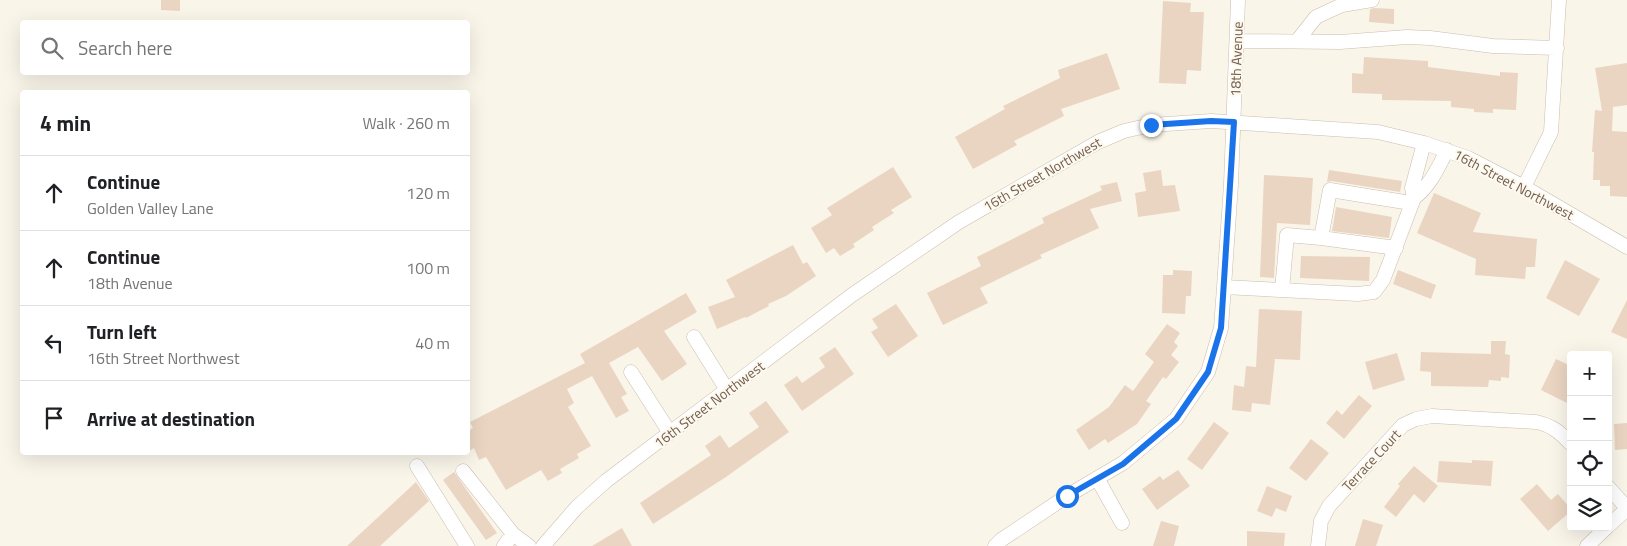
<!DOCTYPE html>
<html lang="en">
<head>
<meta charset="utf-8">
<style>
  :root { --surface:#fff; --page:#f6f6f6; --text:#202124; --muted:#757577; --line:#e0e0e0 }
  body { margin:0; font-family:"Titillium Web",sans-serif; background:var(--page); color:var(--text) }
  .controls { position:absolute; right:15px; bottom:15px; display:grid; overflow:hidden; border-radius:5px; box-shadow:0 5px 20px #0002 }
  .controls button { width:45px; height:45px; display:grid; place-items:center; padding:0; border:0; border-bottom:1px solid var(--line); background:var(--surface); color:var(--text); font:25px sans-serif }
  .stop { position:absolute; width:15px; height:15px; margin:-11px; border:4px solid #1a73e8; border-radius:50%; background:#fff }
  .stop.end { background:#1a73e8; border-color:#fff; box-shadow:0 1px 5px #0008 }
  .list { margin:0; padding:0; list-style:none }
  h2 { display:flex; justify-content:space-between; align-items:center; height:65px; margin:0; padding:0 20px; font-size:21px }
  h2 small { font-size:16px; font-weight:400; color:var(--muted) }
  .list li { display:grid; grid-template-columns:32px 1fr auto; gap:15px; align-items:center; box-sizing:border-box; height:75px; padding:0 20px; border-top:1px solid var(--line) }
  .list b { display:block; font-size:19px; white-space:nowrap }
  .list p { margin:0; font-size:16px; white-space:nowrap; color:var(--muted) }
  .list em { font-size:16px; font-style:normal; color:var(--muted) }
  .icon { flex:none; width:28px; height:28px; fill:none; stroke:currentColor; stroke-width:2; stroke-linecap:round; stroke-linejoin:round }
  .map { position:relative; flex:none; width:1627px; height:546px; overflow:hidden }
  .search { position:absolute; background:var(--surface); box-shadow:0 5px 20px #0002; left:20px; top:20px; width:450px; height:55px; display:flex; align-items:center; gap:12px; box-sizing:border-box; padding:0 18px; border-radius:5px; color:var(--muted); font-size:19px }
  .panel { position:absolute; background:var(--surface); box-shadow:0 5px 20px #0002; left:20px; top:90px; width:450px; height:365px; border-radius:5px }
  .map>svg:first-child { display:block }
  .building { fill:#ead5c2 }
  .lines { fill:none; stroke-linecap:round; stroke-linejoin:round }
  .minor-casing { stroke:#cbbdb0; stroke-width:15 }
  .minor { stroke:#fff; stroke-width:14 }
  .route { stroke:#1a73e8; stroke-width:6 }
  .labels { text-anchor:middle; dominant-baseline:central; stroke-width:4; stroke-linejoin:round; paint-order:stroke }
  .street-label { font-size:14px; fill:#725e4f; stroke:#fdf9ef }
</style>
</head>
<body>
<div class="map">
<svg width="1627" height="546" viewBox="0 0 1627 546">
  <rect width="100%" height="100%" fill="#faf5e9"/>
  <path class="building" d="M161,0H180V11L161,10Z
    M1163,1L1191,3L1190,12H1204L1201,71L1187,70L1186,84L1159,83Z
    M1374,8L1394,9V24L1369,22L1370,9Z
    M1107,53L1120,89L1061,109L1064,116L1014,141L1017,145L973,169L955,137L1005,109L1003,106L1060,78L1058,70Z
    M1364,57L1428,61V67L1500,76V72L1518,73L1516,110L1493,109V113L1474,112V109L1451,107V101L1382,100V94L1352,93V73L1363,74Z
    M1627,63V105L1613,107L1612,131L1627,132V197L1610,196V186H1600V180H1593L1594,152H1592L1595,110L1602,111L1595,68Z
    M893,167L912,197L891,210L894,213L872,227L874,230L853,244L855,247L840,256L834,248L826,253L811,228L832,215L827,208Z
    M1161,170L1163,186L1175,185L1180,211L1138,217L1135,193L1146,191L1143,173Z
    M1329,170L1402,181L1400,192L1331,181L1327,182Z
    M1264,175L1313,178L1310,225L1277,223L1274,278L1260,277Z
    M1117,182L1122,201L1090,209L1099,228L1040,255L1042,258L980,288L988,303L943,325L927,293L981,266L977,257L1044,223L1042,218L1102,190L1100,186Z
    M1434,193L1481,213L1473,232L1537,239L1535,267H1526L1525,279L1475,275L1476,259L1417,233Z
    M1336,207L1392,217L1389,238L1332,231Z
    M793,245L803,264L807,262L816,276L786,296L768,304L769,306L746,318L745,317L717,329L708,307L735,297L726,280Z
    M1301,256L1370,257L1369,281L1300,278Z
    M1565,260L1600,279L1579,316L1546,298Z
    M1173,270L1192,271L1191,296H1186L1185,314L1162,313L1163,275H1173Z
    M1398,270L1436,285L1431,299L1393,284Z
    M686,293L697,312L664,331L687,364L662,381L638,347L609,363L627,394L621,397L629,411L616,418L592,376L567,389L574,403L568,407L591,446L577,454L579,458L560,469L562,473L548,481L541,470L506,490L486,457L479,460L474,448L468,452V431L473,428L470,422L585,363L580,354Z
    M1627,300V339L1611,332Z
    M896,304L918,336L888,357L871,332L878,328L872,319Z
    M1259,309L1302,311L1300,360L1275,359L1270,405L1252,403L1251,412L1232,410L1234,385L1244,387L1246,366L1256,367Z
    M1167,324L1180,333L1174,342L1178,346L1171,355L1179,362L1166,379L1163,377L1146,401L1151,404L1137,424L1108,443L1105,439L1089,450L1076,430L1109,407L1125,385L1133,391L1154,362L1145,354Z
    M1491,341H1506L1505,354L1510,355L1509,378L1501,377V381L1489,380L1488,387L1431,386V372L1420,371L1421,352L1491,354Z
    M835,347L854,374L802,411L784,385L797,376L802,383L825,367L819,358Z
    M1397,353L1405,380L1373,390L1365,362Z
    M1556,359L1571,366V405L1541,390Z
    M1359,395L1372,406L1344,439L1326,423L1337,410L1342,415Z
    M766,401L789,432L726,477L653,524L640,503L711,455L705,446L720,435L729,448L759,427L749,413Z
    M1214,422L1229,433L1202,470L1187,459Z
    M1627,423V449L1615,450L1614,424Z
    M1311,439L1329,453L1306,481L1289,468Z
    M1472,460L1493,461L1491,486L1437,482L1439,461L1472,463Z
    M1414,466L1438,486L1424,503L1414,494L1396,517L1384,507L1400,486L1398,484Z
    M1178,470L1190,486L1157,510L1142,489L1160,476L1163,480Z
    M454,472L497,533L486,540L443,480Z
    M416,482L429,501L380,546H347Z
    M1537,484L1551,500L1558,494L1571,509V511L1548,531L1520,499Z
    M1267,486L1292,496L1286,512L1276,508L1272,517L1257,511Z
    M1363,519L1383,525L1376,546H1355Z
    M1161,521L1179,526L1174,546H1153Z
    M622,528L632,546H592Z
    M1247,531L1285,533L1284,546H1247Z"/>
  <g class="lines">
    <g class="minor-casing">
      <path id="minor" d="M1237,41L1340,42L1407,37L1430,38L1493,46L1557,48
        M1297,41L1316,17L1342,5L1372,0
        M1524,187L1551,132L1559,0
        M1414,198L1412,188L1424,143
        M1321,238L1330,190L1411,203
        M1224,287L1358,294L1374,292L1383,280L1414,198C1430,186 1438,168 1447,150
        M1282,290L1287,235L1321,238L1396,248
        M694,337L727,390
        M631,372L670,433
        M417,466L467,546
        M463,471L513,534
        M1097,478L1122,523
        M1608,487L1627,508
        M1608,526L1627,509
        M504,546L513,534L529,546
        M543,546L577,507L606,481L852,295L959,222L1098,142L1124,131L1151,125L1211,121L1378,132L1424,143L1468,158L1524,187L1627,247
        M995,546L1001,540L1067,496L1123,463L1176,419L1208,372L1221,328L1224,287L1231,184L1238,0
        M1318,546L1321,521L1329,506L1403,425L1416,419L1432,416L1536,422C1551,425 1560,432 1571,444
        M1587,546L1607,527"/>
    </g>
    <use href="#minor" class="minor"/>
  </g>
  <g class="lines">
    <path class="route" d="M1067,496L1123,464L1176,419L1208,372L1221,328L1234,122L1211,121L1151,125"/>
  </g>
  <g class="labels">
    <g class="street-label">
      <text transform="translate(1236 59) rotate(-88)">18th Avenue</text>
      <text transform="translate(1042 174) rotate(-30)">16th Street Northwest</text>
      <text transform="translate(1514 184) rotate(28)">16th Street Northwest</text>
      <text transform="translate(709 404) rotate(-37)">16th Street Northwest</text>
      <text transform="translate(1371 460) rotate(-47)">Terrace Court</text>
    </g>
  </g>
</svg>
<div class="controls">
<button>+</button>
<button>−</button>
<button><svg class="icon" aria-label="locate" viewBox="0 0 24 24"><circle cx="12" cy="12" r="6"/><path d="M12 2v4M12 18v4M2 12h4M18 12h4"/></svg></button>
<button><svg class="icon" aria-label="layers" viewBox="0 0 24 24"><path d="M12 4l9 5-9 5-9-5zM3 14l9 5 9-5"/></svg></button>
</div>
<div class="stop" style="left:1067px;top:496px"></div>
<div class="stop end" style="left:1151px;top:125px"></div>
<div class="search"><svg class="icon" aria-label="search" viewBox="0 0 24 24"><circle cx="10" cy="10" r="6"/><path d="M15 15l6 6"/></svg>Search here</div>
<section class="panel">
<h2>4 min<small>Walk · 260 m</small></h2>
<ul class="list">
<li><svg class="icon" aria-label="ahead" viewBox="0 0 24 24"><path d="M12 20V5M6 11l6-6 6 6"/></svg><div><b>Continue</b><p>Golden Valley Lane</p></div><em>120 m</em></li>
<li><svg class="icon" aria-label="ahead" viewBox="0 0 24 24"><path d="M12 20V5M6 11l6-6 6 6"/></svg><div><b>Continue</b><p>18th Avenue</p></div><em>100 m</em></li>
<li><svg class="icon" aria-label="left" viewBox="0 0 24 24"><path d="M17 20v-9H6M10 6l-5 5 5 5"/></svg><div><b>Turn left</b><p>16th Street Northwest</p></div><em>40 m</em></li>
<li><svg class="icon" aria-label="arrive" viewBox="0 0 24 24"><path d="M6 21V4h12l-3 4 3 4H6"/></svg><div><b>Arrive at destination</b></div></li>
</ul>
</section>
</div>
</body>
</html>
